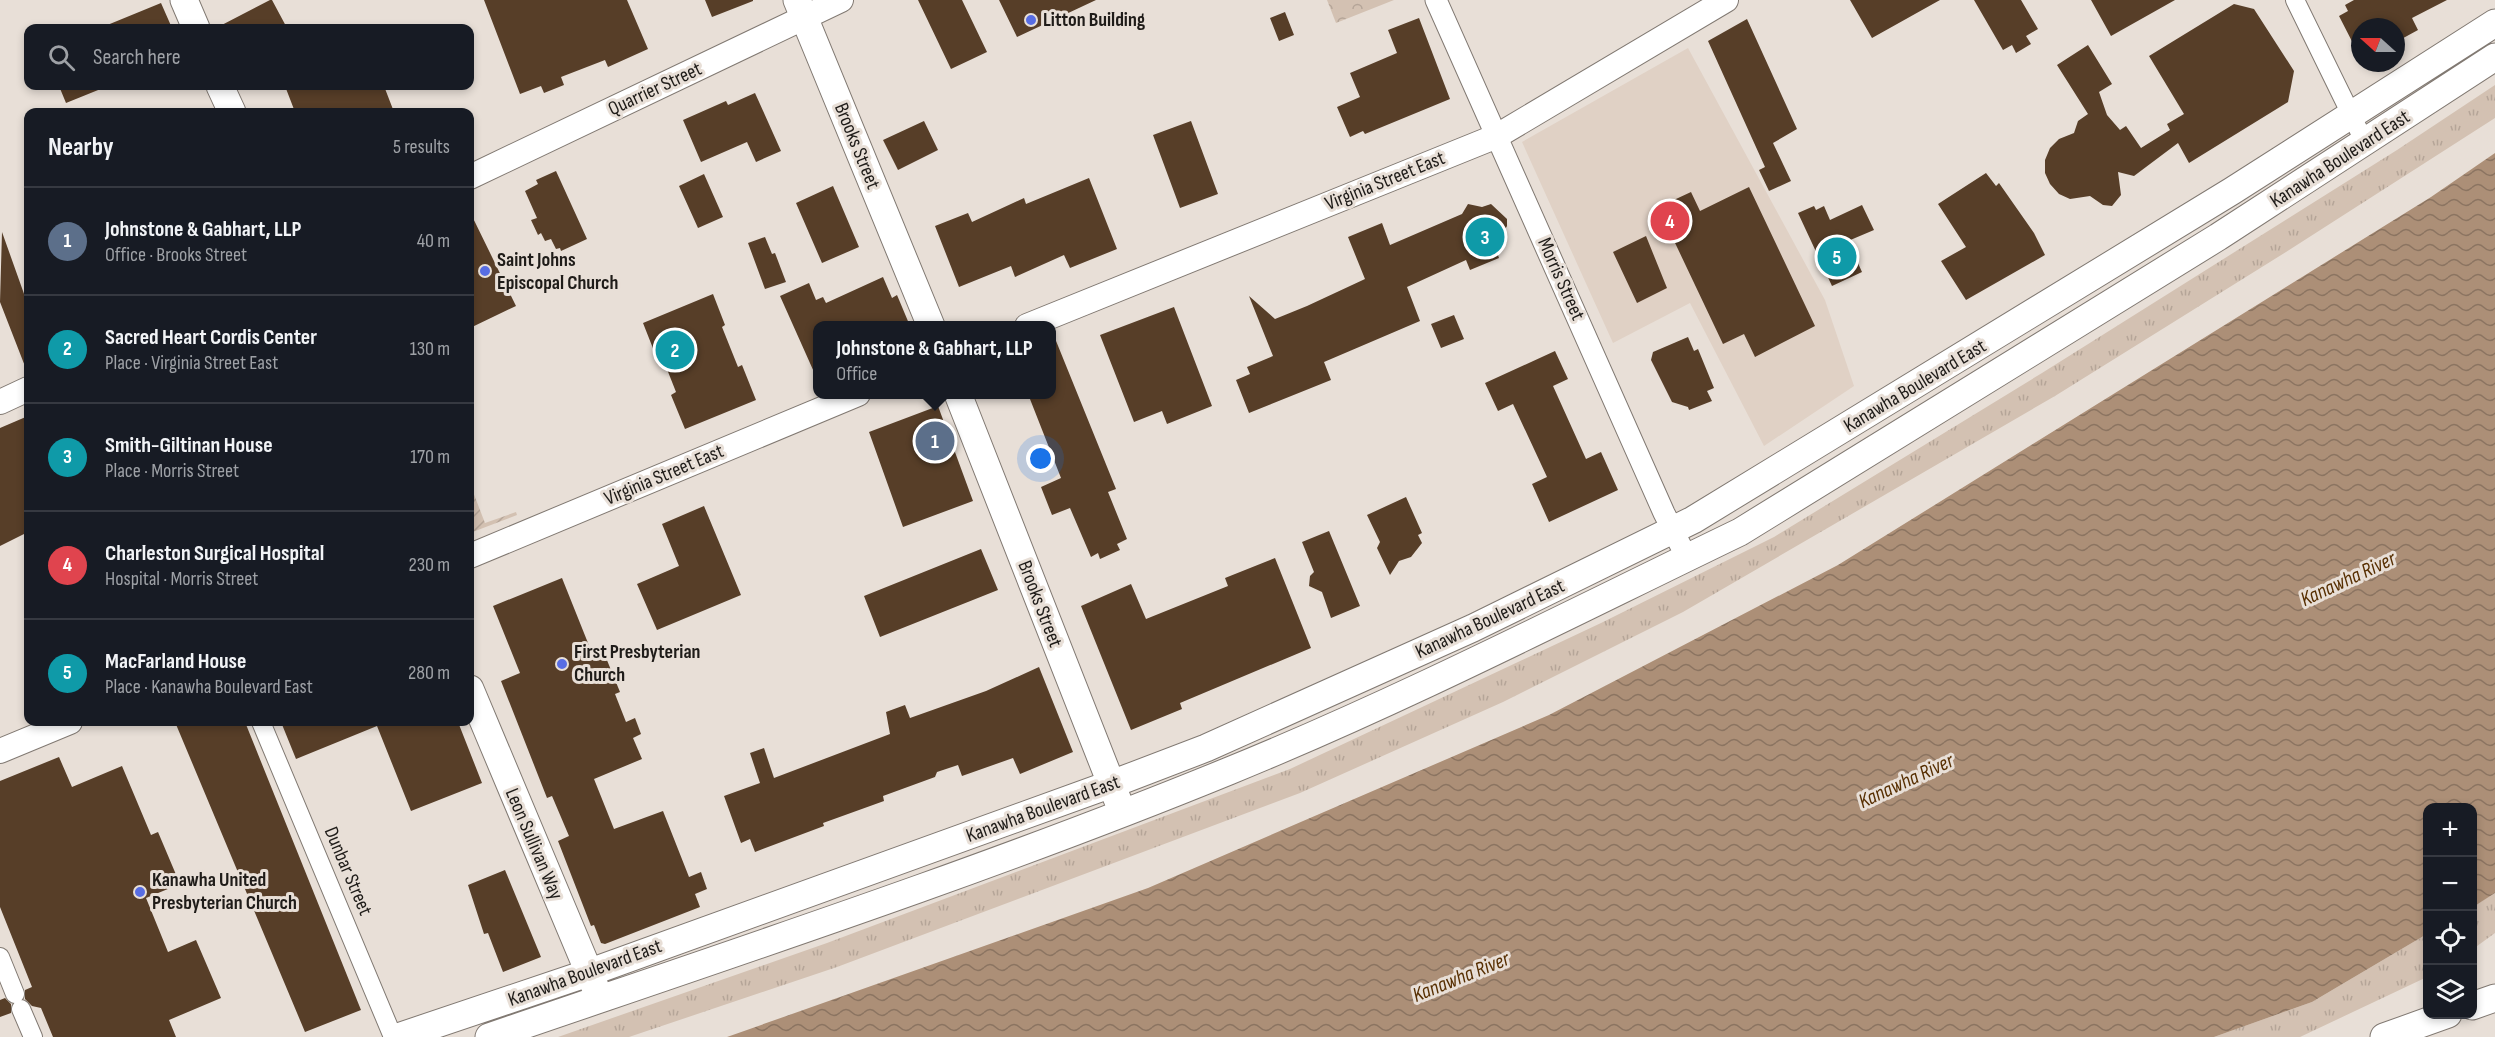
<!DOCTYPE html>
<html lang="en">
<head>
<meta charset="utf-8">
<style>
  :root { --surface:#171b24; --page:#242831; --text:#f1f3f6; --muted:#9ea1a6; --line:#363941; --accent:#0f766e }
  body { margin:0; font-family:"Sofia Sans Condensed",sans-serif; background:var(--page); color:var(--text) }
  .controls { position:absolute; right:18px; bottom:18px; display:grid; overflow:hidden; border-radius:12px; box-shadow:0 3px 9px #0003 }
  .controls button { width:54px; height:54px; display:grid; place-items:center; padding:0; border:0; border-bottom:2px solid var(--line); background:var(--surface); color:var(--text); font:30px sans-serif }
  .compass { position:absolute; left:2351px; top:18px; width:54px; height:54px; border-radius:50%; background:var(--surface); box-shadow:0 3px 9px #0003; rotate:291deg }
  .you { position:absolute; left:1041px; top:459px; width:21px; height:21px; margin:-15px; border:4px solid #fff; border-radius:50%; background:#1a73e8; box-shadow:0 0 0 9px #1a73e833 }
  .badge { display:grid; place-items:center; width:39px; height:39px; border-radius:50%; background:var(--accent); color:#fff; font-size:20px; font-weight:700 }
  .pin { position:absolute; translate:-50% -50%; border:3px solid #fff; box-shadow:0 2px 6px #0006 }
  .popup { position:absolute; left:813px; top:321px; width:243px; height:78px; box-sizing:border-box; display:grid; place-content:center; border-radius:12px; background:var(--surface); filter:drop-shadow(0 2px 4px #0005); font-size:20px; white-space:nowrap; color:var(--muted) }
  .popup b { font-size:22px; color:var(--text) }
  .popup::after { content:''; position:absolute; left:50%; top:100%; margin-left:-12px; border:12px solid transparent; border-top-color:var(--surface) }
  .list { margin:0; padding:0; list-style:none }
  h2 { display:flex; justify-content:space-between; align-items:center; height:78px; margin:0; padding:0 24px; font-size:26px }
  h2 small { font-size:20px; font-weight:400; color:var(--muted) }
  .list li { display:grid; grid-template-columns:39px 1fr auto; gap:18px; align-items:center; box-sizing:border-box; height:108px; padding:0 24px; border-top:2px solid var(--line) }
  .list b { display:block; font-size:22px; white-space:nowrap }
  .list p { margin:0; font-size:20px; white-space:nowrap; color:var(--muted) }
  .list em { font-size:20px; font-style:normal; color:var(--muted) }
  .icon { flex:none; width:33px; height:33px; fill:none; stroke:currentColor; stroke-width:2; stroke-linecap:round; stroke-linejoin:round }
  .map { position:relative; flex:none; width:2495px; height:1037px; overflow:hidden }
  .search { position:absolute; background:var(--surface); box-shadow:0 3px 9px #0003; left:24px; top:24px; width:450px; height:66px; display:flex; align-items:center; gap:15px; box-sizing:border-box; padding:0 21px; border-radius:12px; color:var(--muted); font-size:22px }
  .panel { position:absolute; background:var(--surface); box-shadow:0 3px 9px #0003; left:24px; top:108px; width:450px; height:618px; border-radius:12px }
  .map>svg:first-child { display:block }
  .built { fill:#e0d1c5 }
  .grass { fill:url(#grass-tufts) }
  .forest { fill:url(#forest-crowns) }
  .garden { fill:url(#garden-furrows) }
  .water { fill:url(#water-waves) }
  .building { fill:#573e28 }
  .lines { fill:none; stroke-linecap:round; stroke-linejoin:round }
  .minor-casing { stroke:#817972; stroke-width:20 }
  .tertiary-casing { stroke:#817972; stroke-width:23 }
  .secondary-casing { stroke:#817972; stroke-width:26 }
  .primary-casing { stroke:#817972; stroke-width:29 }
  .minor { stroke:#fff; stroke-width:18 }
  .tertiary { stroke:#fff; stroke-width:21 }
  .secondary { stroke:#fff; stroke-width:24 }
  .primary { stroke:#fff; stroke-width:27 }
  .poi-dot { fill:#586de3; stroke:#e8dfd7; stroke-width:2 }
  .labels { text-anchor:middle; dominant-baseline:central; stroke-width:6; stroke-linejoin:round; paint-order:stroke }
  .poi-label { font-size:20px; font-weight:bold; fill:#1f1c19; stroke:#e8dfd7; text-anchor:start }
  .street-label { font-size:20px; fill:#1f1c19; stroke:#e8dfd7 }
  .water-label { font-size:21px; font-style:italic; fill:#572f02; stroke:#e8dfd7 }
</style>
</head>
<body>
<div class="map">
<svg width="2495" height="1037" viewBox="0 0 2495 1037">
  <defs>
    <pattern id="grass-tufts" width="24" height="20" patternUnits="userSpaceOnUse" patternTransform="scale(1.5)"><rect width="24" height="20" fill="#d3c1b2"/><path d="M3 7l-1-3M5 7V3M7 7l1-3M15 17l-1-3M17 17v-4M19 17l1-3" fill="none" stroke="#b5a598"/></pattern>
    <pattern id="forest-crowns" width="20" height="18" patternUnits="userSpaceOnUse" patternTransform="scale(1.5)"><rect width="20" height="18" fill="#d3c1b2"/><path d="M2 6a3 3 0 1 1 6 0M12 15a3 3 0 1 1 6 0" fill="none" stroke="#b5a598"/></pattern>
    <pattern id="garden-furrows" width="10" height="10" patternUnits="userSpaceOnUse" patternTransform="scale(1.5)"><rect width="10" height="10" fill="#d3c1b2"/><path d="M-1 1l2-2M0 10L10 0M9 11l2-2" fill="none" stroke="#b5a598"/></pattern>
    <pattern id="water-waves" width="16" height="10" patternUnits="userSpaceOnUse" patternTransform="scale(1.5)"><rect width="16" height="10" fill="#ac8f77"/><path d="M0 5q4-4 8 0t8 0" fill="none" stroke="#8b7461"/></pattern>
  </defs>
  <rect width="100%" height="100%" fill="#e8dfd7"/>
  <path class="built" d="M1688,48L1825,300L1854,386L1764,446L1690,303L1613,343L1522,142Z"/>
  <path class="grass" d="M2495,85V118L2286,252L2055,396L1683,612L1503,702L1300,793L837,967L629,1037H558L827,943L1290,769L1601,623L1774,537L2042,373L2397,150Z
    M2495,893V933L2473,949L2472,907Z
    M2427,934V977L2300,1037H2214L2312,1002Z"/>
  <path class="forest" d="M1327,0H1394L1336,23Z"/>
  <path class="garden" d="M470,484L485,523L516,512L517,515L470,533Z"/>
  <path class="water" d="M2495,153V893L2473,907L2472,808H2428L2427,934L2312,1002L2214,1037H727L1148,888L1549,715L1838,565L2431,197Z"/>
  <path class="building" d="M272,0L287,28H216L270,0Z
    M484,0H627L648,49L608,67L605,60L561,77L564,85L544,93L541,86L520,94Z
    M705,0H753V1L712,17Z
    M918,0H962L987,52L951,69Z
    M999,0H1096L1017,37Z
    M1850,0H1940L1872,38Z
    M1974,0H2021L2038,29L2026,36L2031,44L2016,53L2012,45L2003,50Z
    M2091,0H2175L2111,36Z
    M2354,0H2447L2412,18L2418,30L2396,42V27H2360V57L2339,16L2348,11L2345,5Z
    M161,3L172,28H100Z
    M2234,4L2254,9L2294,71L2288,102L2189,163L2178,143L2134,176L2118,172L2121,195L2112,206L2103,205L2090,196L2070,199L2059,194L2050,184L2045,173V160L2050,148L2059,139L2074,133L2078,121L2088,114L2057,65L2088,45L2112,84L2099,92L2107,115L2120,130L2126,126L2141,148L2170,130L2167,124L2184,114L2149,56Z
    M1285,12L1294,35L1279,41L1270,18Z
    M1419,18L1450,99L1365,134L1363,131L1350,137L1337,107L1360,97L1350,73L1397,53L1388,30Z
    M1747,19L1797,129L1773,143L1791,181L1769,191L1759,170L1765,167L1708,41Z
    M59,86H108L66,103Z
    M285,86H384L394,112H295Z
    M755,93L781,151L756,162L747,142L701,162L683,120L726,101L728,105Z
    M924,121L938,150L898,170L883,140Z
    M1191,121L1218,194L1180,208L1153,135Z
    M556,171L587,239L561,251L560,248L556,249L551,239L545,241L541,233L538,235L531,220L537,218L525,191L538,184L536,180Z
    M1986,173L1996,186L1999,183L2034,233L2045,255L1966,300L1941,261L1966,247L1938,204Z
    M704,174L723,217L698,228L679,186Z
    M1089,178L1117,249L1070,268L1064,255L1015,277L1011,266L959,287L935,226L968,213L972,222L1024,198L1026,204Z
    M833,186L859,247L822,263L796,203Z
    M1749,187L1815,326L1755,357L1744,334L1723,344L1667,226L1671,224L1663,205L1691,192L1700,211Z
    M1468,204L1482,207L1491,204L1507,219V226L1503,233L1507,242L1495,247L1499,258L1470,270L1466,260L1407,287L1420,321L1324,362L1331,380L1249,413L1236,380L1250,374L1247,367L1273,356L1249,296L1275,319L1307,306L1365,279L1348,237L1382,223L1390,245L1462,214Z
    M1862,205L1874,230L1848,241L1862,272L1832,286L1798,213L1814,206L1816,210L1824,206L1830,220Z
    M470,212L516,306L470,328Z
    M2,232L28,305V374L0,302Z
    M1646,236L1667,288L1637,303L1613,252Z
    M765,237L772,254L775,253L786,282L765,289L748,243Z
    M883,277L892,298L897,295L910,326H818V381L780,296L809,283L816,300L823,297L826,303Z
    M713,294L725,325L722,327L738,367L742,365L756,400L685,429L671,395L676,392L661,354L656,356L643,323Z
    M1174,307L1212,406L1167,424L1162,411L1134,422L1100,335Z
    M1454,315L1464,339L1441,348L1431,324Z
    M1052,331L1116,489L1108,492L1127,539L1117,544L1120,550L1100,559L1098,553L1091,557L1070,508L1052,515L1041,487L1061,478L1028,394H1052Z
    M1688,337L1694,351L1698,349L1714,388L1707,391L1712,401L1689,410L1688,407L1672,402L1651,360L1653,352Z
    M1555,351L1568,379L1553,386L1586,459L1601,452L1618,490L1549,522L1532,484L1547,477L1513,404L1498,411L1485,383Z
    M938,406L973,501L903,527L869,432Z
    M28,416V532L0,546V428Z
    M1406,497L1422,533L1418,535L1422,543L1411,557L1399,561L1390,575L1377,548L1380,542L1367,515Z
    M704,506L741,595L657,630L637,584L679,566L662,524Z
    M1329,531L1360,606L1331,618L1322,592L1309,586L1310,576L1314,572L1302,542Z
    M981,549L998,590L880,637L864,596Z
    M1275,558L1311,648L1180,703L1182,709L1131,730L1081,606L1131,584L1146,619L1228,586L1225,578Z
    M562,578L592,653L602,648L620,692L615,694L626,722L635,718L641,734L633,738L642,759L594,779L614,829L663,811L689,877L701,872L707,889L695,894L700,907L605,944L601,943L594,925L591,926L558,841L569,836L552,796L547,798L501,681L520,673L493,606Z
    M1039,667L1073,752L1020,774L1013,758L962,776L958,765L937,772L935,777L883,796L884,801L823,823L824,826L755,852L750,839L741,843L724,796L760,783L750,753L764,748L774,778L890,734L886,712L905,705L910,718L986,691Z
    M175,722H245L361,1010L305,1032Z
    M281,722H458L482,783L411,811L377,726L296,759Z
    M59,757L72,787L122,766L151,835L158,832L180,884L146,898L168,952L196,940L221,998L169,1020L176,1037H53L41,1008L32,1006L25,999V990L32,987L0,907V781Z
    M505,870L541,957L503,972L488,933L484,934L468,885Z
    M5,998L11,1004V1013L0,1017V1000Z"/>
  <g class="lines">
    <g class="minor-casing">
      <path id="minor" d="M2295,0L2365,143
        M261,722L393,1037
        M0,957L15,994
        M21,1009L33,1037"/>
    </g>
    <g class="tertiary-casing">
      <path id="tertiary" d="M1436,0L1664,513L1687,558"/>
    </g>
    <g class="secondary-casing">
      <path id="secondary" d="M470,177L841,0
        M1027,326L1497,136L1726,0
        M0,402L28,389
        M470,556L858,394
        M0,751L70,722"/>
    </g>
    <g class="primary-casing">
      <path id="primary" d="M184,0L196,28
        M797,0L931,326
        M220,86L232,112
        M958,394L1118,801
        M470,689L596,989
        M2472,1006L2495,998
        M398,1037L588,973L1125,779L1206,748L1473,628L1693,520L2232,191L2495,23
        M489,1037C737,952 987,870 1229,771C1403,700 1570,614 1740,532L2218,237L2495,57
        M2384,1037L2448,1014"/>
    </g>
    <use href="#minor" class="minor"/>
    <use href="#tertiary" class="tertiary"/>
    <use href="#secondary" class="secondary"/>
    <use href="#primary" class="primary"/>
  </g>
  <g class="poi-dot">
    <circle cx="1031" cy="20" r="6"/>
    <circle cx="485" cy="271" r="6"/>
    <circle cx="562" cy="664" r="6"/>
    <circle cx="140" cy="892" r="6"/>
  </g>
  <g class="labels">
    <g class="poi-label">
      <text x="1043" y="20">Litton Building</text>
      <text x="497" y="260">Saint Johns<tspan x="497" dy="23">Episcopal Church</tspan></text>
      <text x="574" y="652">First Presbyterian<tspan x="574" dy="23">Church</tspan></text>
      <text x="152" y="880">Kanawha United<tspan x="152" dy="23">Presbyterian Church</tspan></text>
    </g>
    <g class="street-label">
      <text transform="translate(655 89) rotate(-25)">Quarrier Street</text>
      <text transform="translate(857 146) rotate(68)">Brooks Street</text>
      <text transform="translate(2340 159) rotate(-33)">Kanawha Boulevard East</text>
      <text transform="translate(1385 181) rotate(-22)">Virginia Street East</text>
      <text transform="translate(1561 279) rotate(66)">Morris Street</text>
      <text transform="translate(1915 386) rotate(-31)">Kanawha Boulevard East</text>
      <text transform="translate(664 475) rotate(-23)">Virginia Street East</text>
      <text transform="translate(1040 604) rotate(69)">Brooks Street</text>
      <text transform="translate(1490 619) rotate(-25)">Kanawha Boulevard East</text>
      <text transform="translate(1043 809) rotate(-20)">Kanawha Boulevard East</text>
      <text transform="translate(534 844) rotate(67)">Leon Sullivan Way</text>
      <text transform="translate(348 871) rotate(67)">Dunbar Street</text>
      <text transform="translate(585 973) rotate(-20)">Kanawha Boulevard East</text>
    </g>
    <g class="water-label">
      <text transform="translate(2348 579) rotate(-25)">Kanawha River</text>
      <text transform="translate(1906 781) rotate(-25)">Kanawha River</text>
      <text transform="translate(1461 977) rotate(-22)">Kanawha River</text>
    </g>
  </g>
</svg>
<div class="controls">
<button>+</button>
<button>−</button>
<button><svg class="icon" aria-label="locate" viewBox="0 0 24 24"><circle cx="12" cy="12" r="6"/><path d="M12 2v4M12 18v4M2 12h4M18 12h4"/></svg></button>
<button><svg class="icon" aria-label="layers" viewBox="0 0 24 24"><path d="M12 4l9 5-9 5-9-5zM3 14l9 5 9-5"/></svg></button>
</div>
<svg class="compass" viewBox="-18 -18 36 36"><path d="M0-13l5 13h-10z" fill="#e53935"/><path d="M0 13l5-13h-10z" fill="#9ea1a6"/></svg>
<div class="you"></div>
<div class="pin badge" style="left:935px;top:441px;background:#5c6f8a">1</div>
<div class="popup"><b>Johnstone &amp; Gabhart, LLP</b>Office</div>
<div class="pin badge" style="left:675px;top:350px;background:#0f9aa8">2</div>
<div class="pin badge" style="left:1485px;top:237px;background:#0f9aa8">3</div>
<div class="pin badge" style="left:1670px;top:221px;background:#e0444e">4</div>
<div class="pin badge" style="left:1837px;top:257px;background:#0f9aa8">5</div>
<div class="search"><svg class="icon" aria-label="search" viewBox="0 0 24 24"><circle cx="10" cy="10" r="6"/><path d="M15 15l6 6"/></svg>Search here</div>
<section class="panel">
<h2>Nearby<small>5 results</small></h2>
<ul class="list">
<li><span class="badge" style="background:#5c6f8a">1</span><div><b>Johnstone &amp; Gabhart, LLP</b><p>Office · Brooks Street</p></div><em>40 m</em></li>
<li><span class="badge" style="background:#0f9aa8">2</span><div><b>Sacred Heart Cordis Center</b><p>Place · Virginia Street East</p></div><em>130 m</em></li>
<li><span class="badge" style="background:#0f9aa8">3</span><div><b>Smith-Giltinan House</b><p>Place · Morris Street</p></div><em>170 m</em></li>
<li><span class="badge" style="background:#e0444e">4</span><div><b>Charleston Surgical Hospital</b><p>Hospital · Morris Street</p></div><em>230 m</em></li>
<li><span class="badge" style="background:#0f9aa8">5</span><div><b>MacFarland House</b><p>Place · Kanawha Boulevard East</p></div><em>280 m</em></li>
</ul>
</section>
</div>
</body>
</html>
